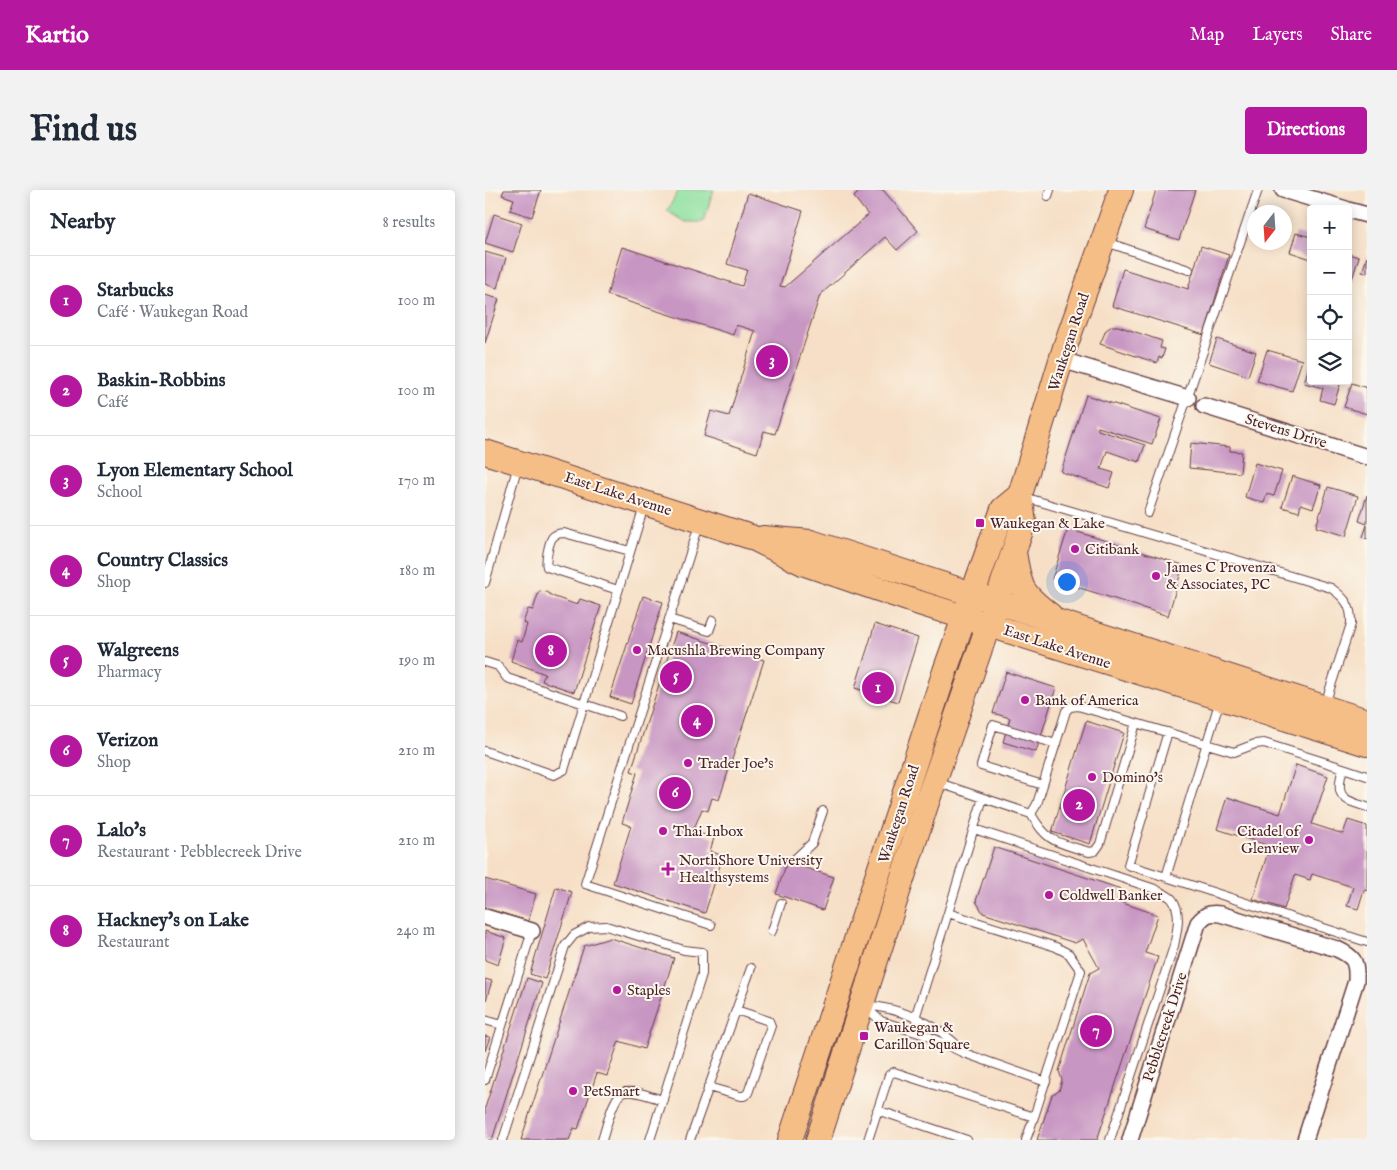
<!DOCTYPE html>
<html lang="en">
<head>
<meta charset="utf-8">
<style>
  :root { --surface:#fff; --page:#f2f2f3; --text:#1f2937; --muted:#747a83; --line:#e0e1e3; --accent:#b5179e }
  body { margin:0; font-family:"IM FELL English",serif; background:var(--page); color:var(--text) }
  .controls { position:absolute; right:15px; top:15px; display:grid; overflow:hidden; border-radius:5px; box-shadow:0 2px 12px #0003 }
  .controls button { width:45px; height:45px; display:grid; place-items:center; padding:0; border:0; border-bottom:1px solid var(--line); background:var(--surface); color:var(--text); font:25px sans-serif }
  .compass { position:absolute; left:762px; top:15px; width:45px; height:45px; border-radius:50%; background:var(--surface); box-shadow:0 2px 12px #0003; rotate:197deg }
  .you { position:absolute; left:581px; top:391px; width:18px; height:18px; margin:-12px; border:4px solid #fff; border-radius:50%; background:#1a73e8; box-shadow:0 0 0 8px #1a73e833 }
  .badge { display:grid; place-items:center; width:32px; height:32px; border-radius:50%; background:var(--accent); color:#fff; font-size:16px; font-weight:700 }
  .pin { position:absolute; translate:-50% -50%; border:2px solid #fff; box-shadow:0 1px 5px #0006 }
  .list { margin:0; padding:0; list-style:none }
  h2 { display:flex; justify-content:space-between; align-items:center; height:65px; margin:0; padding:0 20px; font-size:21px }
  h2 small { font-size:16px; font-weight:400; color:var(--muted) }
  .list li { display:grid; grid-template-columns:32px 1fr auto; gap:15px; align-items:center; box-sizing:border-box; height:90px; padding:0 20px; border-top:1px solid var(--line) }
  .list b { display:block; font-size:19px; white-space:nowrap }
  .list p { margin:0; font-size:16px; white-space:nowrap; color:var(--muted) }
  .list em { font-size:16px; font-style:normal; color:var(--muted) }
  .icon { flex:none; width:28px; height:28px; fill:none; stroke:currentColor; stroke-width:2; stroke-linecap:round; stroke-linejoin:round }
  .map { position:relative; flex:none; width:882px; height:950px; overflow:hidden; border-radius:5px }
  header { display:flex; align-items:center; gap:30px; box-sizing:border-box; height:70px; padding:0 25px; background:var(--accent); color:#fff }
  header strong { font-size:24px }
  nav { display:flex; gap:28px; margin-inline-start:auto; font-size:18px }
  .intro { display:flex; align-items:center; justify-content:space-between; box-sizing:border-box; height:120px; padding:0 30px }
  h1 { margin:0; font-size:35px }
  .button { padding:12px 22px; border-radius:5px; background:var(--accent); color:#fff; font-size:18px; font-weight:700 }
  main { display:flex; gap:30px; padding:0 30px }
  aside { flex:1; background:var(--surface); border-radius:5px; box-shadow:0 2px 12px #0003 }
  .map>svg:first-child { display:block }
  .green { fill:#8ee0a0; stroke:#6c8066 }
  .building { fill:#c896c3 }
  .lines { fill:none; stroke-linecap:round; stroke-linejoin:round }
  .lane-casing { stroke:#643c42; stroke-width:10 }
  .street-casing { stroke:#643c42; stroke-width:18 }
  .primary-casing { stroke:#643c42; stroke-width:26 }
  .lane { stroke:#fff; stroke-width:8 }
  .street { stroke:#fff; stroke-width:15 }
  .primary { stroke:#f6be87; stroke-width:24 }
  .poi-dot { fill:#b5179e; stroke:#fbf7ec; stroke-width:2 }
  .labels { text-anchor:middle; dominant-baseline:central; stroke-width:4; stroke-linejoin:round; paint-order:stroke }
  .street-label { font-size:15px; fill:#4a1f2b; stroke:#fbf7ec }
  .poi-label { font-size:15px; fill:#4a1f2b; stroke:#fbf7ec; text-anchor:start }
</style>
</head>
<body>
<header>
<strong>Kartio</strong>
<nav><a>Map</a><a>Layers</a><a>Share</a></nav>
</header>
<div class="intro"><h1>Find us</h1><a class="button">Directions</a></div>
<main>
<aside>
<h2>Nearby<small>8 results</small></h2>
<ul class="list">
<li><span class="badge">1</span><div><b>Starbucks</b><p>Café · Waukegan Road</p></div><em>100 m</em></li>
<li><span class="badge">2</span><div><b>Baskin-Robbins</b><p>Café</p></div><em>100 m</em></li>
<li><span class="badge">3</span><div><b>Lyon Elementary School</b><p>School</p></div><em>170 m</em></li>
<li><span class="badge">4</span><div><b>Country Classics</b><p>Shop</p></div><em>180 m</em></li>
<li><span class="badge">5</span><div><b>Walgreens</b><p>Pharmacy</p></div><em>190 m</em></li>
<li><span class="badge">6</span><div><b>Verizon</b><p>Shop</p></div><em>210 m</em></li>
<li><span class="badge">7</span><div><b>Lalo's</b><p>Restaurant · Pebblecreek Drive</p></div><em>210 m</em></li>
<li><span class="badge">8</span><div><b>Hackney's on Lake</b><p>Restaurant</p></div><em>240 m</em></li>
</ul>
</aside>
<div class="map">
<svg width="882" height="950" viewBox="0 0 882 950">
  <rect width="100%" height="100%" fill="#fbf7ec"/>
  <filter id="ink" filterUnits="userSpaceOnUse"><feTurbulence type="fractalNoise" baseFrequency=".02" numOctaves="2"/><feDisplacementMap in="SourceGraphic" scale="10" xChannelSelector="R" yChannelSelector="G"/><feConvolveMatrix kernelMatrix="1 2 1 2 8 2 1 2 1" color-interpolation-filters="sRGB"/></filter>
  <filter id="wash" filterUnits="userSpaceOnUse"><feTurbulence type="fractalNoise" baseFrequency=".0096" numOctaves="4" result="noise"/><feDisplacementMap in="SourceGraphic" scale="20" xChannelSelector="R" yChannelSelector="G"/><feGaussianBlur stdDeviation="1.12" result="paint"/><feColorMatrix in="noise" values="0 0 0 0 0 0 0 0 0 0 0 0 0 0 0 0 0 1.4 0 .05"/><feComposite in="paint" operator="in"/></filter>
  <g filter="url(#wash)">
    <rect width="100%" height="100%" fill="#f6dfc6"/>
    <path class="green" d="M194,0H229L218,32H200L182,21Z"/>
    <g id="blocks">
      <path class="building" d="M19,0H56L47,27L25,20L29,9L17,5Z
        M376,0H398L433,41L412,60L400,47L335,105L290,244L279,241L272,263L219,246L226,221L244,226L270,141L251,135L248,145L122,105L137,57L257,96L262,80L242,74L263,3L318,21L295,96L300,97L383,25L369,7Z
        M671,0H710L694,50L659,39Z
        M9,24L37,33L28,62L0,53Z
        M811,43L826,47V69L805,62Z
        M784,52H796L795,56Z
        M716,56L744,65L719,145L627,116L638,79L703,99Z
        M0,62L21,68L12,98L0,94Z
        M863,64L874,67L867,89L863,87Z
        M882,67V83L877,82Z
        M0,105L14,109L0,153Z
        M627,136H633L677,151L675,158L680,159L677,168L674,167L672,173L615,154L621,140Z
        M732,149L771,162L763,186L724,173Z
        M782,160L817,170L807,201L772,191Z
        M825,173L826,191H856L849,214L835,210L838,198L819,193Z
        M867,193L882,198V224L859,217Z
        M601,205L676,229L667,254L613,237V240L660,255L654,272L622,261L616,279L629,283L624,298L576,282Z
        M706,253L745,257V261L757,262L755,283L704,278Z
        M770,273L797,281L789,306L782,304L779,313L760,307Z
        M807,286L836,295L828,318L816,314L814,322L797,317Z
        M843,297L873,306L861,346L831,337Z
        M882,305V334L874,331Z
        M882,335V349L878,347Z
        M583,339L698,375L683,426L567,389Z
        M54,401L62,402L67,406L92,415L95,409L116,416L89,502L57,491L60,484L26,471L32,450L37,452L42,434L38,433L43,419L48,420Z
        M158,406L178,412L146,514L125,507Z
        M390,434L433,448L413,512L370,498Z
        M191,442L279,470L234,610L227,608L223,621L217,619L208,641L229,648L225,661L238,666L220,723L128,693L146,636L137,633L152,583L146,581Z
        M521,482L571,498L551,562L518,552L525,528L508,523Z
        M601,531L639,543L605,654L567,642Z
        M811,575L843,586L827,634L858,644L863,630L882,636V701L879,700L873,719L862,716L868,697L827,684L825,690L810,685L799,719L768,709L785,656L732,639L742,607L795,624Z
        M509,657L636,699L632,711L673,725L660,763L673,767L612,950H552L567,905L574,901L577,890L574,881L605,783L614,778L598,749L590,753L498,723L491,711Z
        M302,672L349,687L338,720L291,704Z
        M0,689L51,704L43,731L0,718Z
        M71,697L87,702L60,789L45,784Z
        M0,741L21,748L13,775L0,770Z
        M125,748L189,768L159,859L134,851L122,886L112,883L93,939L89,938L84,950H36L99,756Z
        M42,788L57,793L7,950H0V918Z
        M0,789L7,791L0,813Z
        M0,846L5,847L0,861Z"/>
    </g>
  </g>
  <g filter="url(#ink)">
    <use href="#blocks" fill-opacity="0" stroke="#643c42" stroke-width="1"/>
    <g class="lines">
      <g class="lane-casing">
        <path id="lane" d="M563,6L565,0
          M621,52L704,80
          M539,307L846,398C860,408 867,416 866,434L840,514
          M663,323L773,0
          M215,332L100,694L226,735
          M0,393L33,275
          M133,400L62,377C60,371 64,353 67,348C70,344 75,343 79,343L145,361
          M184,429L224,441L228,430
          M0,472L13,476L22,488L135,526
          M735,510L681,687L882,752
          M0,561L69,585L79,580L159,316
          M858,578L882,586
          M451,592L546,624L552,614L581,521L585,517L593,516L749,562L770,554L779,553L858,578C850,607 856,609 882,617
          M558,595L496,576L508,535L571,554
          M546,624C563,654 573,652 604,662L610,661L615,654L651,533
          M489,639L670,699C675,702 683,705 687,709C697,722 692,741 689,756L625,950
          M310,669L327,653L338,621
          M681,687L643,675L683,542
          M287,741L296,713
          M379,815C415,818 453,833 477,861
          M379,816L396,831L440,845L479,863L561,892
          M430,828L463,723
          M0,830L17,835
          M0,890L47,741
          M223,897L255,906H259L263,903L286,836L284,831L251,820
          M392,920L482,950
          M18,950L80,756L89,745L104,737L121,736L199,760L217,762V784L165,950
          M117,950C121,940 128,903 140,902C152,900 166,907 178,910
          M205,950L266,778
          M383,950L404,885L409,882L549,927L596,781L584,764L571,757L463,723L498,608
          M541,950L549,927"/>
      </g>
      <g class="street-casing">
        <path id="street" d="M798,0L861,19
          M863,20L882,25
          M577,170L703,208
          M719,216L882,267
          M0,727L47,741
          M645,950L713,733C720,725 724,722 735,724L852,759C869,767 872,771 871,791L820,950"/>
      </g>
      <g class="primary-casing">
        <path id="primary" d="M0,262L266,347L320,374L428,411L882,554
          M278,348L326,352L882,531
          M529,362C535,398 535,402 565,425
          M305,950L460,481L518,319L535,305
          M333,950L441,615L539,332L535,305L581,154L636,0"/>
      </g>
      <use href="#lane" class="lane"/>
      <use href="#street" class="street"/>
      <use href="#primary" class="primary"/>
    </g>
  </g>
  <g class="poi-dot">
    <rect x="490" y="328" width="10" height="10" rx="2.5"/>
    <circle cx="590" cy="359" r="5"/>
    <circle cx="671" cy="386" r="5"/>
    <circle cx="152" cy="460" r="5"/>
    <circle cx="540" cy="510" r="5"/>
    <circle cx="203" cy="573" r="5"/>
    <circle cx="607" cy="587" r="5"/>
    <circle cx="178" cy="641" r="5"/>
    <circle cx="824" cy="650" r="5"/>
    <path d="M180.5 671.5h5v5h5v5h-5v5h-5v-5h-5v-5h5z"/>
    <circle cx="564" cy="705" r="5"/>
    <circle cx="132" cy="800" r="5"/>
    <rect x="374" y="841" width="10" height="10" rx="2.5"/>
    <circle cx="88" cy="901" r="5"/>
  </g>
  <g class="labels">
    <g class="street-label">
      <text transform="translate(584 152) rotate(-72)">Waukegan Road</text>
      <text transform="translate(801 241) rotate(17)">Stevens Drive</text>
      <text transform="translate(133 304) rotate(18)">East Lake Avenue</text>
      <text transform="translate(572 457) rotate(18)">East Lake Avenue</text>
      <text transform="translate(414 624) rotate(-72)">Waukegan Road</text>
      <text transform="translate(680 837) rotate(-72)">Pebblecreek Drive</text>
    </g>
    <g class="poi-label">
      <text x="505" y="333">Waukegan &amp; Lake</text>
      <text x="600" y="359">Citibank</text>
      <text x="681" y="377">James C Provenza<tspan x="681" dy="17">&amp; Associates, PC</tspan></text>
      <text x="162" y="460">Macushla Brewing Company</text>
      <text x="550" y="510">Bank of America</text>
      <text x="213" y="573">Trader Joe's</text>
      <text x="617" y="587">Domino's</text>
      <text x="188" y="641">Thai Inbox</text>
      <text x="814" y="641" text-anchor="end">Citadel of<tspan x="814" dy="17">Glenview</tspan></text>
      <text x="194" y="670">NorthShore University<tspan x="194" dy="17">Healthsystems</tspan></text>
      <text x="574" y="705">Coldwell Banker</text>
      <text x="142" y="800">Staples</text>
      <text x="389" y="837">Waukegan &amp;<tspan x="389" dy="17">Carillon Square</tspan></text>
      <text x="98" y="901">PetSmart</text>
    </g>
  </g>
</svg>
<div class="controls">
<button>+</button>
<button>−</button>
<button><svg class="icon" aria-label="locate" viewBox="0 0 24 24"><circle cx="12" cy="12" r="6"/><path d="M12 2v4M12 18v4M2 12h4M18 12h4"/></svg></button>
<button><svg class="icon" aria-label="layers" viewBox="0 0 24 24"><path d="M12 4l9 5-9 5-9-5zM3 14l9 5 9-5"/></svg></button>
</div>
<svg class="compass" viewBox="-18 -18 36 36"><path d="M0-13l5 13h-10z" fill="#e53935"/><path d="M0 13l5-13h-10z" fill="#747a83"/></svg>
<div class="you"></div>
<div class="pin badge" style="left:393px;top:498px">1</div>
<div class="pin badge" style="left:594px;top:615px">2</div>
<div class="pin badge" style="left:287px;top:171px">3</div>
<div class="pin badge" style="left:212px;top:531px">4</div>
<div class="pin badge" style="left:191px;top:487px">5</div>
<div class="pin badge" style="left:190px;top:603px">6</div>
<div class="pin badge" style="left:611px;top:841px">7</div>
<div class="pin badge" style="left:66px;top:461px">8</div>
</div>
</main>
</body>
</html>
